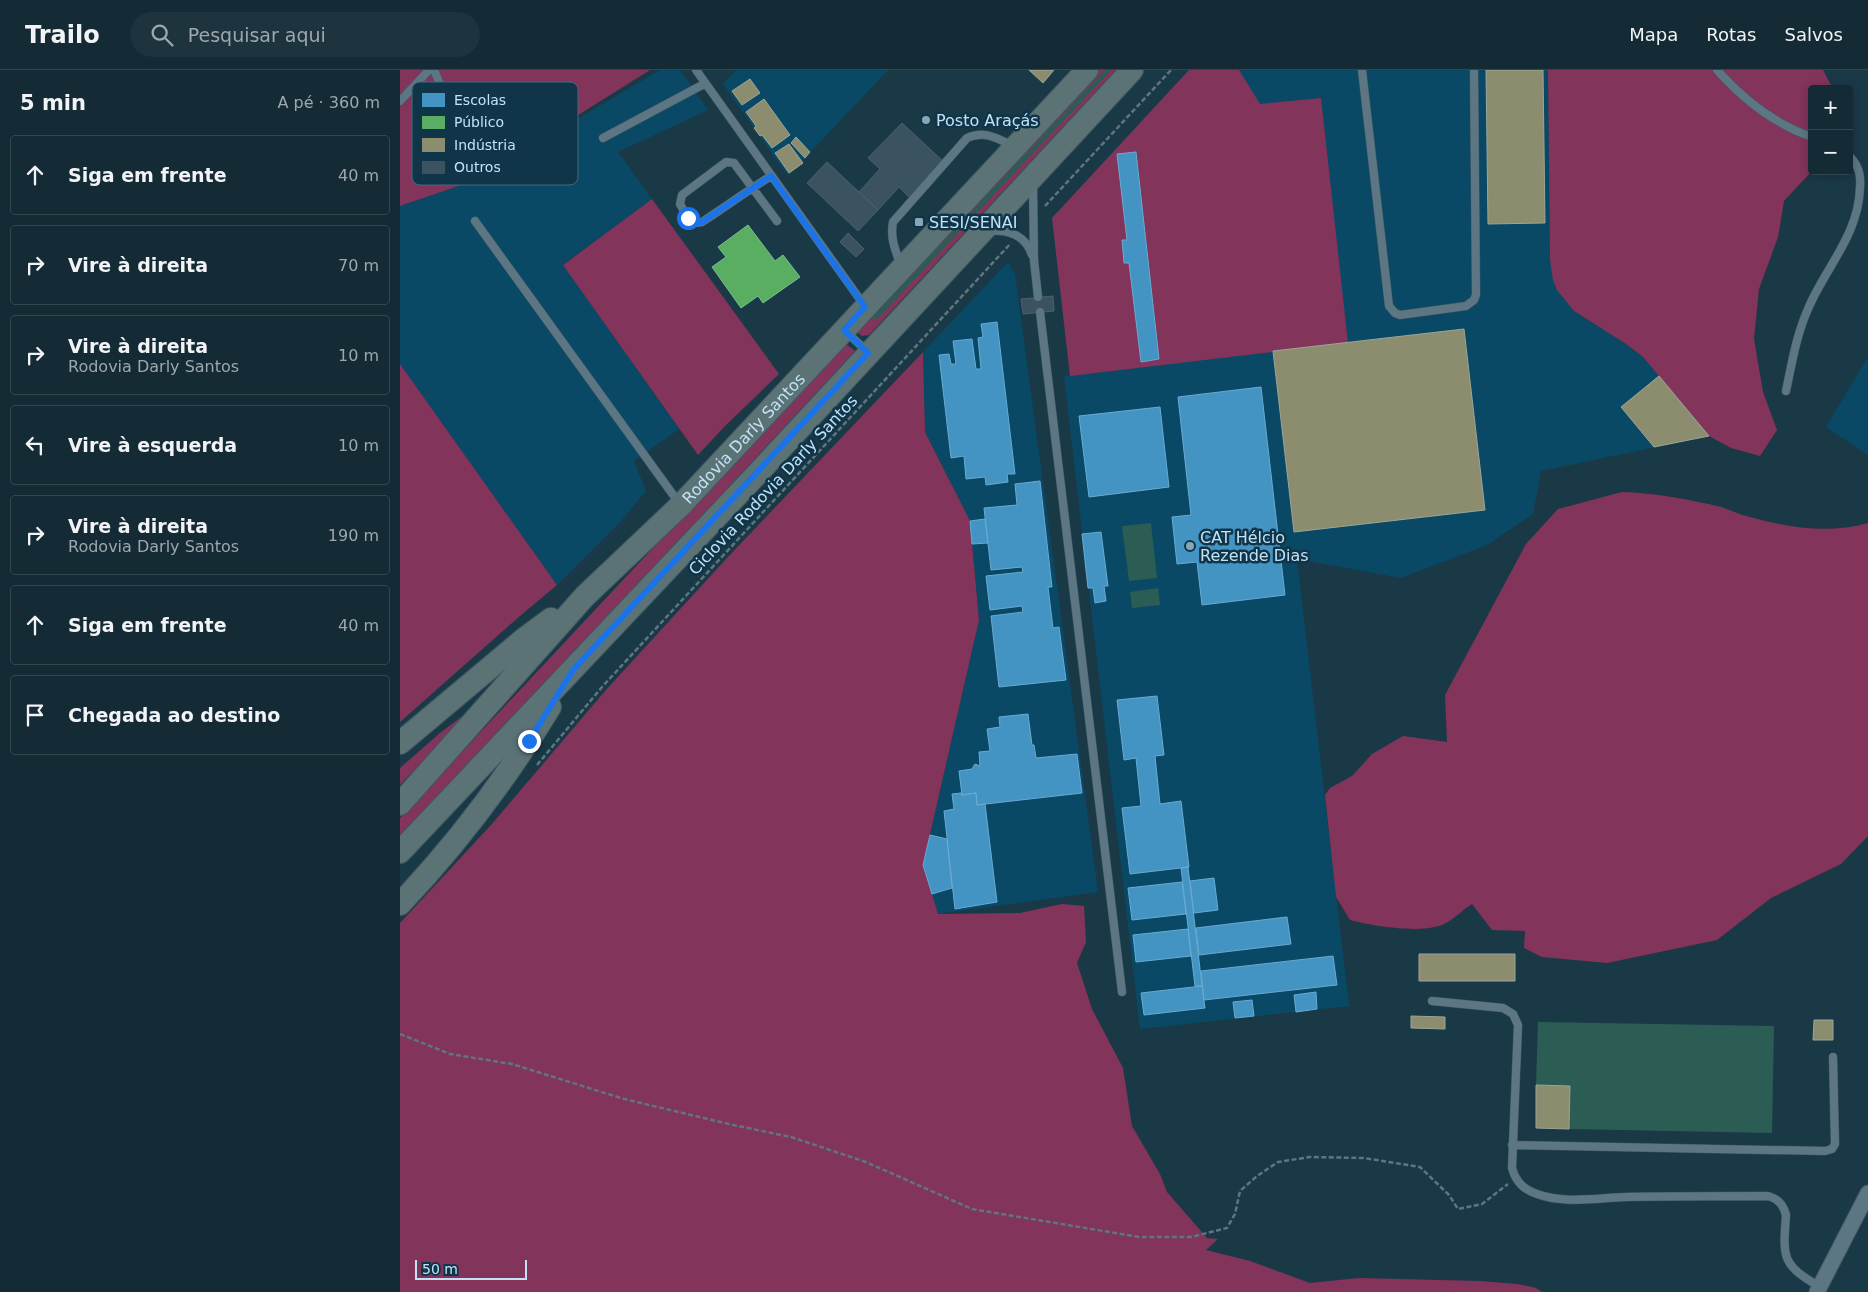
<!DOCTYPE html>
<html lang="pt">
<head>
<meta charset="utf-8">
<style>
  :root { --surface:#142b35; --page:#1d333d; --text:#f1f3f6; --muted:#9da7ad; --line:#334750 }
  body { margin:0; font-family:"DejaVu Sans",sans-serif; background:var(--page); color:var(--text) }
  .controls { position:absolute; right:15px; top:15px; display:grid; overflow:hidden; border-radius:5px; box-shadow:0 2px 8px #0003 }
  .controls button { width:45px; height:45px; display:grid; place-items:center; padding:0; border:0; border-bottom:1px solid var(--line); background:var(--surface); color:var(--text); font:25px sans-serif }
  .scale { position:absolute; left:15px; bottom:12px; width:112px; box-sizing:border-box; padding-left:5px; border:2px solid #c1e2f7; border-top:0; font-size:14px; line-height:18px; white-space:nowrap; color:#c1e2f7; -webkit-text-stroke:4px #103548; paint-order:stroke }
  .stop { position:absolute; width:15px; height:15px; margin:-11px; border:4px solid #1a73e8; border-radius:50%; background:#fff }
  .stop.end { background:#1a73e8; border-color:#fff; box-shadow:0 1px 5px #0008 }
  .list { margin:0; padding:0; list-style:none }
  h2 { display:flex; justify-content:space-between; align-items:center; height:65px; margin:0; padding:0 20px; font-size:21px }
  h2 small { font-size:16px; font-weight:400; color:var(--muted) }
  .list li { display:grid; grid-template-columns:32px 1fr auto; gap:15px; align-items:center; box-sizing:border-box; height:80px; margin:0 10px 10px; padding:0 10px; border:1px solid var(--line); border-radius:5px }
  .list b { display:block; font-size:19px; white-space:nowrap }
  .list p { margin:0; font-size:16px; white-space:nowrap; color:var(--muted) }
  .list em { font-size:16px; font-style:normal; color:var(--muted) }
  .icon { flex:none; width:28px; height:28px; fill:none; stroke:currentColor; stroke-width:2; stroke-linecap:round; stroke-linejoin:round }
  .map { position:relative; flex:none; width:1468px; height:1222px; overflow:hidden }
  header { display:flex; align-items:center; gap:30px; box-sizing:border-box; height:70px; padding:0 25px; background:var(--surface); border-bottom:1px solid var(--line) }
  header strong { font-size:24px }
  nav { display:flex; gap:28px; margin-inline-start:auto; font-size:18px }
  .search { width:350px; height:45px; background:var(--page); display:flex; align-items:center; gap:12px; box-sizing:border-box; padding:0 18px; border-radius:28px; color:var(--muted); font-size:19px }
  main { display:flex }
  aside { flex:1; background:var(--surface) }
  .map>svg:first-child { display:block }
  .built { fill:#0a4965 }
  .green { fill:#82345b }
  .water { fill:#2b5d54 }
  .schools { fill:#4393c3; stroke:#69abd3 }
  .public { fill:#5aae61; stroke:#79be8e }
  .industry { fill:#8c8c6e; stroke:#9ca697 }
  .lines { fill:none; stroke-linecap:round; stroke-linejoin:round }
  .stream { stroke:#2b5d54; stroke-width:4.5 }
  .building { fill:#3b5261; stroke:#4b6171 }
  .lane-casing { stroke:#3f5764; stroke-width:9 }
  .street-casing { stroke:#3f5764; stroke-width:17 }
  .primary-casing { stroke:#3f5764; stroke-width:24 }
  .path { stroke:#5f7582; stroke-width:2.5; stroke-dasharray:5 2.5; stroke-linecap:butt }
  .lane { stroke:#5c7684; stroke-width:8 }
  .street { stroke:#5c7684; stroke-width:15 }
  .primary { stroke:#5c7375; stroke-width:22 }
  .route { stroke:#1a73e8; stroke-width:6 }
  .poi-dot { fill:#87a7b9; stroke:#103548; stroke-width:2 }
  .labels { text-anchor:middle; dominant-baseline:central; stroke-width:5; stroke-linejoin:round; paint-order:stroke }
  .poi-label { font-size:16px; fill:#c1e2f7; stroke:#103548; text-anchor:start }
  .street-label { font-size:16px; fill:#c1e2f7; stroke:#103548 }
  .key { fill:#103548; stroke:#45697d; stroke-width:1 }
  .key-label { font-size:14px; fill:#c1e2f7 }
</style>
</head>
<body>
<header>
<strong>Trailo</strong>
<div class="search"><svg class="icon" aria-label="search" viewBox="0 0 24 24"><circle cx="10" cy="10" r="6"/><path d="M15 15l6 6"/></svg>Pesquisar aqui</div>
<nav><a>Mapa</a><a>Rotas</a><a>Salvos</a></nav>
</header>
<main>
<aside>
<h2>5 min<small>A pé · 360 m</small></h2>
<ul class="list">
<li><svg class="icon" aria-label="ahead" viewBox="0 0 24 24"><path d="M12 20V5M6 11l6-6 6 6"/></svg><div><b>Siga em frente</b></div><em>40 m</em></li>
<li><svg class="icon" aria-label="right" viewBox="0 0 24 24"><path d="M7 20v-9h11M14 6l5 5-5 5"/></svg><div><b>Vire à direita</b></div><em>70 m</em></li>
<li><svg class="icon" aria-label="right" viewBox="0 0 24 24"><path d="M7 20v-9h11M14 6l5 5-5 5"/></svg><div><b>Vire à direita</b><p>Rodovia Darly Santos</p></div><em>10 m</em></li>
<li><svg class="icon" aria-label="left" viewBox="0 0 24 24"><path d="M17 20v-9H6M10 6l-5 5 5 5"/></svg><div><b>Vire à esquerda</b></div><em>10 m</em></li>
<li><svg class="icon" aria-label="right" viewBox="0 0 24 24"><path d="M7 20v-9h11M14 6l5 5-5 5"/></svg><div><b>Vire à direita</b><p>Rodovia Darly Santos</p></div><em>190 m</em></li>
<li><svg class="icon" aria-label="ahead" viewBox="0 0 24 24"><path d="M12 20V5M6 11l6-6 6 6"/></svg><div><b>Siga em frente</b></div><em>40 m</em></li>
<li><svg class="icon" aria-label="arrive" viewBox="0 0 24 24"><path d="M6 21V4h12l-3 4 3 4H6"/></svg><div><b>Chegada ao destino</b></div></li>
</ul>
</aside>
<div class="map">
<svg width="1468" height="1222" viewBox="0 0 1468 1222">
  <rect width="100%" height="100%" fill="#1a3947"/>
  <path class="built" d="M260,0H280L308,40L218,82L252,129L163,194L279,359L234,391L246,421L221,451L157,515L0,294V136L73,111Z
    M336,0H488L388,106L323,14Z
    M789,0H1148L1150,190L1174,241L1226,274L1243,287L1309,366L1141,401L1133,444L1087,475L1001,508L897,489L949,936L740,959L664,306L670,305L652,148Z
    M608,192L615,204L698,822L538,844L523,795L579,550L570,451L525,362L523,282Z
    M1468,287V385L1426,357Z"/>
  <path class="green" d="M0,0H250L73,111L0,136Z
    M699,0H716L469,265L462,266L455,261Z
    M789,0H839L860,34L921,28L948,273L670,306L652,148Z
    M1148,0H1423L1433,19H1412V101L1384,131L1378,167L1359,219L1354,269L1363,322L1377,360L1360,386L1331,378L1309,366L1243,287L1226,274L1174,241L1157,220L1153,210L1150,190Z
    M252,129L379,304L325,356L298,385L163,195Z
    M445,273L455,281L0,770V748Z
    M523,282L525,362L570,451L579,550L523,795L538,844L620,843L662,834L684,836L686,872L677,893L692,939L723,998L732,1056L760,1104L767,1122L807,1168L818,1169L806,1180L850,1191L910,1213L959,1208L1080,1211L1118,1214L1136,1218L1142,1222H0V853L91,755L205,621L326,489Z
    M0,294L157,515L120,546L0,652Z
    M1222,422C1255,423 1288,429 1321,437C1331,440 1340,445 1350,447C1389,458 1429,464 1468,453V766L1441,794L1371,828L1317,870L1207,893L1142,887L1124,878L1125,861L1092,860L1072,834C1063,840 1055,848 1046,853C1025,865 973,856 950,850L936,827L925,725L930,718L952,706L972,684L1003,666L1047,672L1045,625L1126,474L1158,439Z
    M73,638L0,715V698L40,663Z"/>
  <path class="water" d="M751,453L757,508L729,511L722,456Z
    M758,518L760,535L732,538L730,522Z
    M1138,952L1374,956L1372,1063L1169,1059L1170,1016L1136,1015Z"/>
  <path class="schools" d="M736,82L759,289L741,292L729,193H724L722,170H727L717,84Z
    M597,252L615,404H607L608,412L586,415L585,407L566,409L564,386L551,388L539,285L549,284L551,294H556L553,271L572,269L576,299H581L578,268L583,267L581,254Z
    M861,317L885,525L802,535L797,492L777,494L772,447L791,445L778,327Z
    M760,337L769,417L689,427L679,346Z
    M640,411L652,517H648L653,558L659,557L666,610L599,617L591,546L623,542L622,536L590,540L586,506L623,502L622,497L591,500L584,438L617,435L615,414Z
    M585,449L588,473L572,474L570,451Z
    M701,462L708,516H704L706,531L695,533L693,518H688L682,464Z
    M757,626L764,685L755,686L760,734L781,731L789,797L730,804L722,738L741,736L736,688L724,690L717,630Z
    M628,644L632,675H634L636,688L677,684L682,723L577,735L576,723L562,725L559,701L572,699L575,694L580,696L579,682L590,681L587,659L600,657L599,647Z
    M561,723L562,725L576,723L577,735L585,734L597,832L555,839L544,741L554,739L552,724Z
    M530,765L547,769L552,818L532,824L523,795Z
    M788,797L802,916H795L781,798Z
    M814,808L818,840L794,843L790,811Z
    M782,812L786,844L732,850L728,818Z
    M887,847L891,874L799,885L796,858Z
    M788,859L791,886L736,892L733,865Z
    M933,886L937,915L804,930L801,901Z
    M802,916L805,938L744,945L741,923Z
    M916,922L917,939L896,942L894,925Z
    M852,930L854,946L835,948L833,932Z"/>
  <path class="public" d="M348,155L375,191L383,185L400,207L363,233L358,226L341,238L312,197L326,187L318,177Z"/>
  <path class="industry" d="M629,0H654L643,13Z
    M1086,0H1143L1145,153L1088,154Z
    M350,9L360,23L342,35L332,21Z
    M364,29L390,65L372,78L362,65L360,66L354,58L356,56L346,42Z
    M396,67L410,82L405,88L391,73Z
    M389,74L403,93L389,103L375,83Z
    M1064,259L1085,440L894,462L873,281Z
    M1259,306L1309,366L1254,377L1221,337Z
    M1019,884H1115V911H1019Z
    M1011,946L1045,947V959L1011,958Z
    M1414,950H1433V970H1413Z
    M1136,1015L1170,1016L1169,1059L1136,1058Z"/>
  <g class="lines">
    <path class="stream" d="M476,247L708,0"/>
  </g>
  <path class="building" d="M502,53L546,94L512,130L499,117L478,140L459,122L480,99L468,88Z
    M427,92L478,140L458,161L407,113Z
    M448,163L464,179L456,187L440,172Z
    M653,226L654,241L623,244L621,229Z"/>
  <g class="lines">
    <g class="lane-casing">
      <path id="lane" d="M34,0L67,77
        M296,0L464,235
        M962,0L989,236L995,243L1000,245L1066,236L1074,230L1076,225L1074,0
        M1317,0C1343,29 1374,54 1412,67
        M0,31L29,0
        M203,68L304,14
        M371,106C347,121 325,137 302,152L295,153L288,148L280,134L282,125L326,92L334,93L377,151
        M633,114L634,190L638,227
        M75,151L279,433
        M590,161C609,159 626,166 632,185
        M501,195C495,180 490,168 493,152L567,68C584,60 597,68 613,76
        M640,242L722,922
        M445,261L468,282
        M1386,321C1392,293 1396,266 1408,239C1425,198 1459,165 1460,117C1461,105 1459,95 1449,86
        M1032,931L1103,938L1113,944L1118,955L1112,1098C1116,1112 1123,1119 1137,1124C1164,1134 1197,1128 1225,1127C1273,1126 1320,1126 1368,1126C1378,1129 1383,1134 1386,1145C1383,1188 1381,1194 1420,1217
        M1112,1075L1425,1081L1432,1079L1435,1074L1433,987"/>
    </g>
    <g class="street-casing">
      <path id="street" d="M1417,1222L1468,1123"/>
    </g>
    <g class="primary-casing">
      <g id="primary">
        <path d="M0,673L124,569L151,549"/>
        <path id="s1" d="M0,734L185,526L281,435L687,0"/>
        <path d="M0,782L358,403L732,0"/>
        <path d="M0,834C58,773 106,709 150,637"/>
      </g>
    </g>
    <path class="path" d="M645,136L771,0
      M137,695L202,617L611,173
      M0,964L50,984L112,994L224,1029L333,1055L391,1067L466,1092L572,1139L739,1167H791L827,1158L835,1144L840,1121L857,1106L878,1092L910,1087L964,1088L1020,1097L1049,1125L1058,1139L1082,1134L1108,1114"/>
    <use href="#lane" class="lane"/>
    <use href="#street" class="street"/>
    <use href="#primary" class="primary"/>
  </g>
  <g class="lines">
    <path class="route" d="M129,671L173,600L468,283L444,260L465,237L371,106L302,152L295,153L288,148"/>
  </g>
  <g class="poi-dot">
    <circle cx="526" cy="50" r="5"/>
    <rect x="514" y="147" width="10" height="10" rx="2.5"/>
    <circle cx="790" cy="476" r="5"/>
  </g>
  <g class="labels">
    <g class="poi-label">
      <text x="536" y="50">Posto Araçás</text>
      <text x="529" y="152">SESI/SENAI</text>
      <text x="800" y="467">CAT Hélcio<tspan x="800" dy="18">Rezende Dias</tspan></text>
    </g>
    <g class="street-label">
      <text stroke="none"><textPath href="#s1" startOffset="502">Rodovia Darly Santos</textPath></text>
      <text transform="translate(373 415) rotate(-47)">Ciclovia Rodovia Darly Santos</text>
    </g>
  </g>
  <rect x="12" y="12" width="166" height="103" rx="8" class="key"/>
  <rect x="22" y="23" width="23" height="14" fill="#4393c3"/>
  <rect x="22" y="46" width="23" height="13" fill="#5aae61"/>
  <rect x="22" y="68" width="23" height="14" fill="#8c8c6e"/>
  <rect x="22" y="91" width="23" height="13" fill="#3b5261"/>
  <g class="key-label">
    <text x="54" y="35">Escolas</text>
    <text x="54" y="57">Público</text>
    <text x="54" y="80">Indústria</text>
    <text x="54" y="102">Outros</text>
  </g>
</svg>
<div class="controls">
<button>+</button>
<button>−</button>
</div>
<div class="scale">50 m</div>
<div class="stop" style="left:288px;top:148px"></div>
<div class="stop end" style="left:129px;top:671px"></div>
</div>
</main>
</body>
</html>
